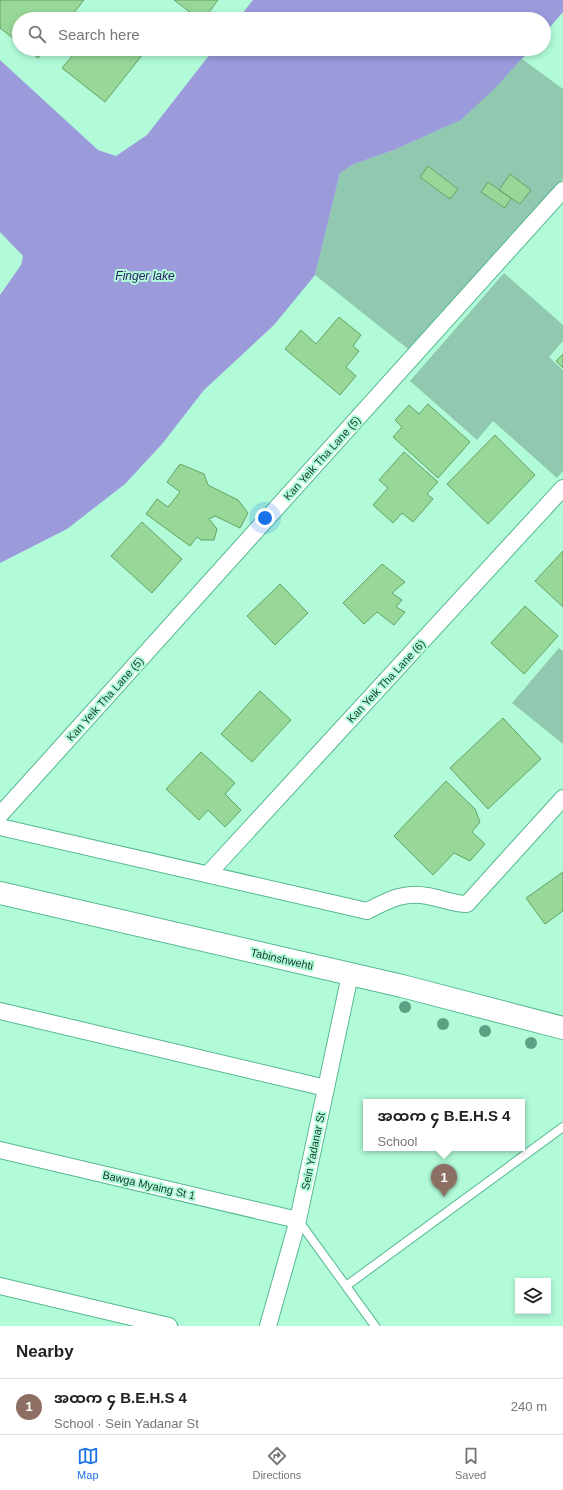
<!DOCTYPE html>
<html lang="en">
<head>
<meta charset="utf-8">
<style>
  :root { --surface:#fff; --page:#f6f6f6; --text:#222; --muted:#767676; --line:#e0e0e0; --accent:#1a73e8 }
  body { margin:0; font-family:Helvetica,"Noto Sans Myanmar",sans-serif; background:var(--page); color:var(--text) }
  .controls { position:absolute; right:12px; bottom:12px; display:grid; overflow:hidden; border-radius:0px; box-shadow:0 2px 6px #0003 }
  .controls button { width:36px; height:36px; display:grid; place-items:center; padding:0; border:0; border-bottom:1px solid var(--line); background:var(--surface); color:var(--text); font:20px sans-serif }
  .you { position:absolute; left:265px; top:518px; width:14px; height:14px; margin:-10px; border:3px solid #fff; border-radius:50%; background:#1a73e8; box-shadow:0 0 0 6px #1a73e833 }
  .badge { display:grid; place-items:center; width:26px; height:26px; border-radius:50%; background:var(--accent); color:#fff; font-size:13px; font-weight:700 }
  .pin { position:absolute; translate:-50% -33px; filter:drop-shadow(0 1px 2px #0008) }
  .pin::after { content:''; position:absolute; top:21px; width:14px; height:12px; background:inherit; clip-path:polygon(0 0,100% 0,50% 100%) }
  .popup { position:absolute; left:363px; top:1099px; width:162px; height:52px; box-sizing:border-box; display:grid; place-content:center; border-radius:0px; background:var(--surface); filter:drop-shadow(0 1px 3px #0005); font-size:13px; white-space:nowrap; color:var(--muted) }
  .popup b { font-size:15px; color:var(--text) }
  .popup::after { content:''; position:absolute; left:50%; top:100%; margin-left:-8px; border:8px solid transparent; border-top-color:var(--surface) }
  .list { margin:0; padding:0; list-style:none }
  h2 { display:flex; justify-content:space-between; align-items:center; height:52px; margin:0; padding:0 16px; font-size:17px }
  h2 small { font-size:13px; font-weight:400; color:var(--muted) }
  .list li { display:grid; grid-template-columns:26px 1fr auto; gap:12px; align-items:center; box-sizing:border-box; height:56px; padding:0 16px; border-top:1px solid var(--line) }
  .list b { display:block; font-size:15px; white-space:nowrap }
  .list p { margin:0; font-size:13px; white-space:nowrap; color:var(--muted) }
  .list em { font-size:13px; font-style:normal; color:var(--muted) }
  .icon { flex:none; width:22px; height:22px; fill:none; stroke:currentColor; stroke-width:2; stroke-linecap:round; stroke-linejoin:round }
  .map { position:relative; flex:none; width:563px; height:1326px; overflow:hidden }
  .search { position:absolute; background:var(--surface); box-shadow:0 2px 6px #0003; left:12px; right:12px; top:12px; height:44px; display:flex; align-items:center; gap:10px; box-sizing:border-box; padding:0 14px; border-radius:22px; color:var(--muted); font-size:15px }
  .sheet { height:108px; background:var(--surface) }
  nav { display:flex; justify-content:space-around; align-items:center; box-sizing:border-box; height:56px; border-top:1px solid var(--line); background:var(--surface); font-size:11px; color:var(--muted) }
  nav a { display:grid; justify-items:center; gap:2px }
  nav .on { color:var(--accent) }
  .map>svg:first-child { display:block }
  .green { fill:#90c9af }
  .water { fill:#9b9adb }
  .building { fill:#97d797; stroke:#65a265 }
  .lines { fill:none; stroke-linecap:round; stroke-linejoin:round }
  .service-casing { stroke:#57b891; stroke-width:10 }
  .minor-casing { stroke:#57b891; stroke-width:18 }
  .secondary-casing { stroke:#57b891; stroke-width:24 }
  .service { stroke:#fff; stroke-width:8 }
  .minor { stroke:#fff; stroke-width:16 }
  .secondary { stroke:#fff; stroke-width:22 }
  .tree { fill:#5da184 }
  .labels { text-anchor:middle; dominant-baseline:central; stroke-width:4; stroke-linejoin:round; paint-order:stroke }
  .street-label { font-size:11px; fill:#133d2d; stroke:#b1fbd9 }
  .water-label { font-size:12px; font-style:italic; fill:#281a65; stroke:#b1fbd9 }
</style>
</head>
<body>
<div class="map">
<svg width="563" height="1326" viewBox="0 0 563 1326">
  <rect width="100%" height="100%" fill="#b1fbd9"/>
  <path class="green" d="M522,59L563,89V179L408,349L315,275L340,173L354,164L394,150L461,120Z
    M504,273L563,325V341L549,357L563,370V471L557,478L493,421L477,440L410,381Z
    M559,648L563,651V744L512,703Z"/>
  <path class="water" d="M253,0H563V12L544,34V19H238Z
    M214,49H531L494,89L461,120L394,150L354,164L340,173L315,275L274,325L204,390L162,444L125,484L67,529L0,563V295L21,265L23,256L0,232V60L98,150L116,156L147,135Z"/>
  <path class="building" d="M0,0H84L69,19H19V43L0,28Z
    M174,0H218L204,19H199Z
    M106,13L113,19H102Z
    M27,49H45L38,58Z
    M78,49H147L105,102L62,68Z
    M428,166L458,189L450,199L420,177Z
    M510,174L531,190L520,204L499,190Z
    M488,182L511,198L505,208L481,192Z
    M339,317L361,335L353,346L359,351L346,367L356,376L340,395L285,349L301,330L316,344Z
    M563,354V368L556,361Z
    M428,404L470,442L438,478L393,437L402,427L395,420L409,405L419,414Z
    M495,435L535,475L488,524L447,484Z
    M404,452L438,482L427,494L433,499L413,522L402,513L393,523L373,505L388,488L379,480Z
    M180,464L204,474L208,485L238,500L248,513L240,528L215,516L209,519L217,529L214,540H201L197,537L190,546L146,514L157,499L168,507L180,492L167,482Z
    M142,522L182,559L152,593L111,556Z
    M563,551V607L535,581Z
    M382,564L405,582L392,593L402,600L396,607L405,612L394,625L377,612L364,624L343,603Z
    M280,584L308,613L275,645L247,616Z
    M525,606L558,636L524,674L491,643Z
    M260,691L291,720L252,762L221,734Z
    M503,718L541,759L488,809L450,768Z
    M201,752L235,783L225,794L241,810L225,827L208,810L199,820L166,789Z
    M446,781L475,809L480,822L472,832L485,844L470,861L454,853L433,875L394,836Z
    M563,872V911L545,924L526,898Z"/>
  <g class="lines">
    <g class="service-casing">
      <path id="service" d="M298,1220L375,1326
        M346,1286L563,1127"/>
    </g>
    <g class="minor-casing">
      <path id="minor" d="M0,815L563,190
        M0,827L367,911C387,901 404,891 427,896C441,898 453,904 467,904L563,798
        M208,874L563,488
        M0,1011L326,1088
        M0,1150L298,1220
        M0,1286L169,1326
        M268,1326L298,1220L350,975"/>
    </g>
    <g class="secondary-casing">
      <path id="secondary" d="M0,893L402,986L563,1028"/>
    </g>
    <use href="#service" class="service"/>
    <use href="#minor" class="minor"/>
    <use href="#secondary" class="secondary"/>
  </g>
  <g class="tree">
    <circle cx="405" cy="1007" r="6"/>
    <circle cx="443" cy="1024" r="6"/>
    <circle cx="485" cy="1031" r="6"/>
    <circle cx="531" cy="1043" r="6"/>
  </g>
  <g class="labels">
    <g class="street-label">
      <text transform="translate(322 458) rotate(-48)">Kan Yeik Tha Lane (5)</text>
      <text transform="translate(386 681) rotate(-47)">Kan Yeik Tha Lane (6)</text>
      <text transform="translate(105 699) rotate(-48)">Kan Yeik Tha Lane (5)</text>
      <text transform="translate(282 959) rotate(13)">Tabinshwehti</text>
      <text transform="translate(313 1151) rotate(-78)">Sein Yadanar St</text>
      <text transform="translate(149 1185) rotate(13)">Bawga Myaing St 1</text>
    </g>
    <g class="water-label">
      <text x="145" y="276">Finger lake</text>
    </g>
  </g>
</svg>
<div class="controls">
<button><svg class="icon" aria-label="layers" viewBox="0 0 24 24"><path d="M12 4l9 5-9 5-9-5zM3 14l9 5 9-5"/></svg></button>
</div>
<div class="you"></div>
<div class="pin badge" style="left:444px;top:1197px;background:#8d6e63">1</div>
<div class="popup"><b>အထက ၄ B.E.H.S 4</b>School</div>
<div class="search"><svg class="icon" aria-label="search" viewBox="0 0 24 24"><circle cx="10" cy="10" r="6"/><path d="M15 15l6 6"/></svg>Search here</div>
</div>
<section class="sheet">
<h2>Nearby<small></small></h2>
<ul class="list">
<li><span class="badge" style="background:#8d6e63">1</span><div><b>အထက ၄ B.E.H.S 4</b><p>School · Sein Yadanar St</p></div><em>240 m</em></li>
</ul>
</section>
<nav>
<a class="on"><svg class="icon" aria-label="map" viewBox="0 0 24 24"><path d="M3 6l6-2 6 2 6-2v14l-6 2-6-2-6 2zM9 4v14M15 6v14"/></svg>Map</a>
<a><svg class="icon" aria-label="directions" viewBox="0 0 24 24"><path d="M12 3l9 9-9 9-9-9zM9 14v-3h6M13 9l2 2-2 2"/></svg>Directions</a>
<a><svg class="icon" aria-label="saved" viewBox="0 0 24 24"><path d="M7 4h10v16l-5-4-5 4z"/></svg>Saved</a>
</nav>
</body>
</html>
